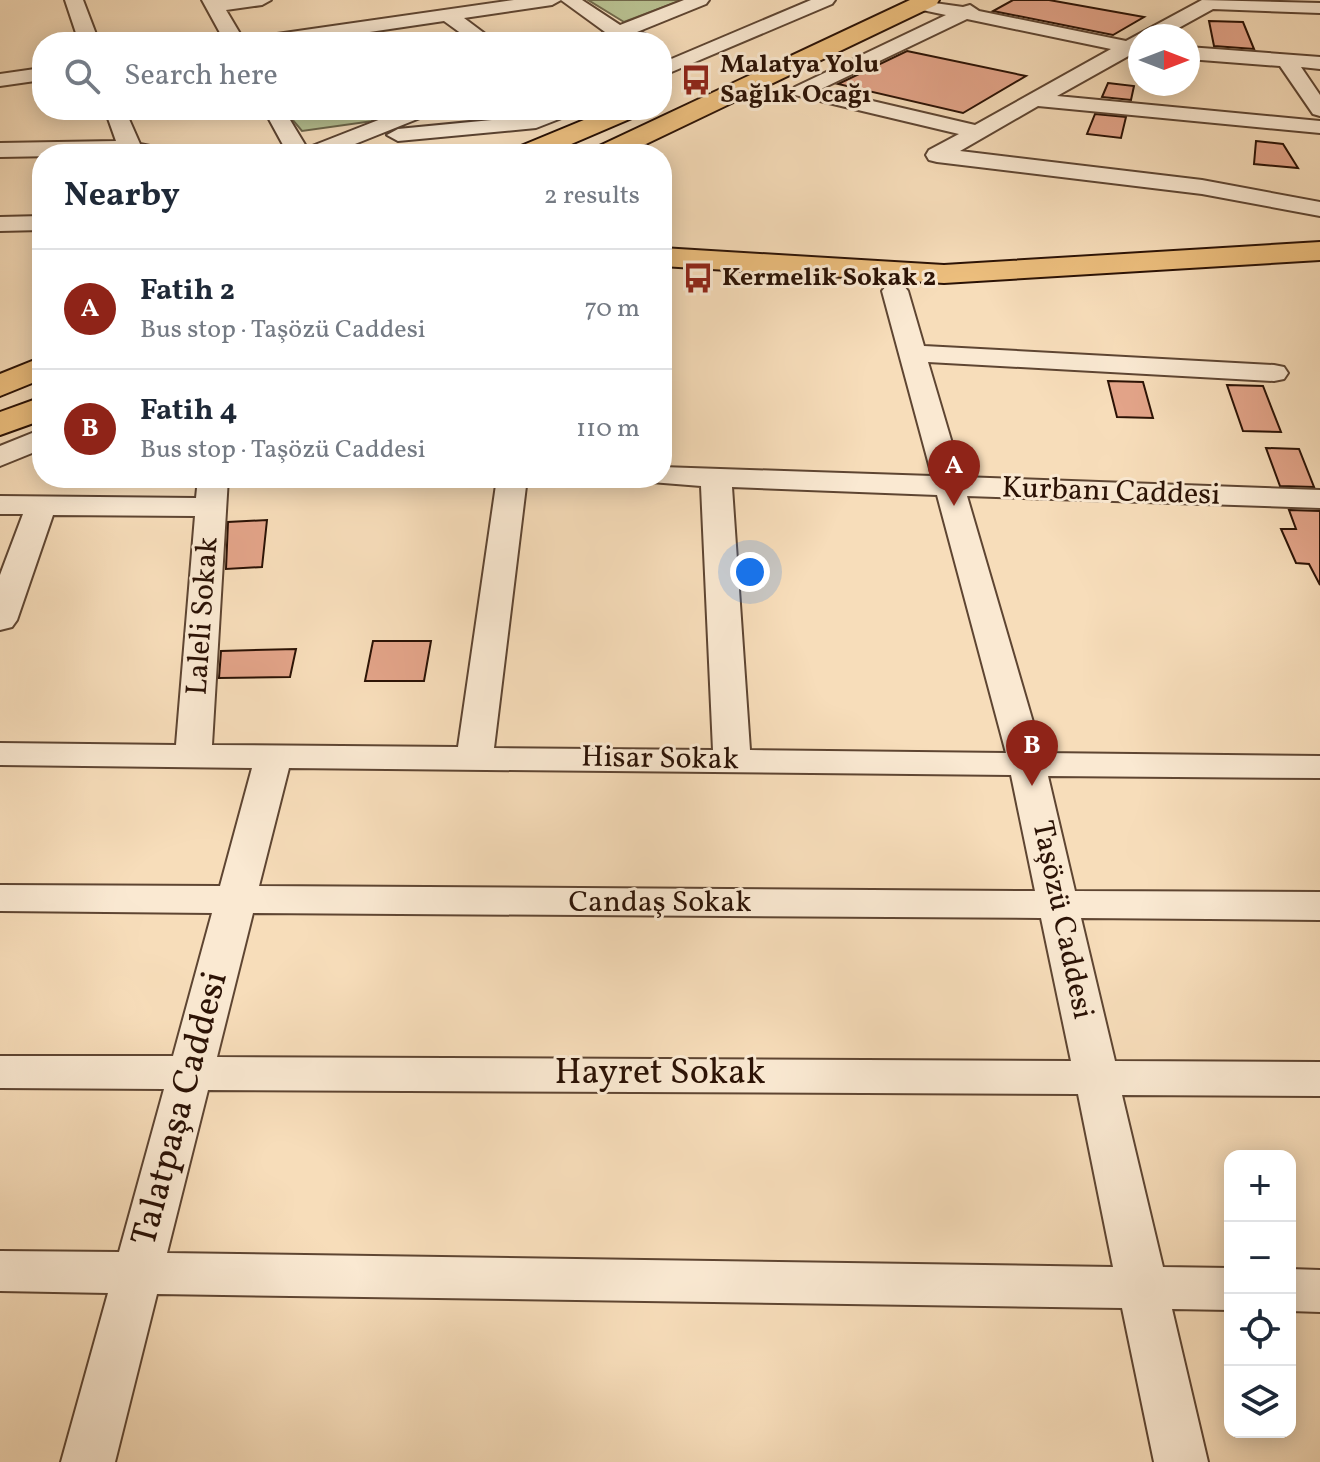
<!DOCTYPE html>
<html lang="en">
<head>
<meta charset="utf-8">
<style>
  :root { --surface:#fff; --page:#f6f6f7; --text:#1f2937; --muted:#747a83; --line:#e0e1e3; --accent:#8f2418 }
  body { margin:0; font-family:Vollkorn,serif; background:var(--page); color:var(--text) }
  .controls { position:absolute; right:24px; bottom:24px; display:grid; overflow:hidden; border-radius:16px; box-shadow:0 4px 20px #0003 }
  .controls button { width:72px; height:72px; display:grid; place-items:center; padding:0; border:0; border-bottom:2px solid var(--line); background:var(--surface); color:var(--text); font:40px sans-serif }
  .compass { position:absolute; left:1128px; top:24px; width:72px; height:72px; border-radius:50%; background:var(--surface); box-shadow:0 4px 20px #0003; rotate:90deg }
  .you { position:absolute; left:750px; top:572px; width:28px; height:28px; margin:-20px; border:6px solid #fff; border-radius:50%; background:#1a73e8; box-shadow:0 0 0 12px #1a73e833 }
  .badge { display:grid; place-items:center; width:52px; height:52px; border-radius:50%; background:var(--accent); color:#fff; font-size:26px; font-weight:700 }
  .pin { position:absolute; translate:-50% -66px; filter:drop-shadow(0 2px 4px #0008) }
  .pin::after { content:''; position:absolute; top:42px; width:28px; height:24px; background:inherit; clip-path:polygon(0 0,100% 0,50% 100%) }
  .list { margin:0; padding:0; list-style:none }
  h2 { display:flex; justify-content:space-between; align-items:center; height:104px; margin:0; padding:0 32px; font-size:34px }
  h2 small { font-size:26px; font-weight:400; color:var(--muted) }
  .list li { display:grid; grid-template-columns:52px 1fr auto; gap:24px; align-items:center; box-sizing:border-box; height:120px; padding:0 32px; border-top:2px solid var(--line) }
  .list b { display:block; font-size:30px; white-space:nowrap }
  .list p { margin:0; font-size:26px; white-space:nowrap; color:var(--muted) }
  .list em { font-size:26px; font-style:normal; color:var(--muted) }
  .icon { flex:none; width:44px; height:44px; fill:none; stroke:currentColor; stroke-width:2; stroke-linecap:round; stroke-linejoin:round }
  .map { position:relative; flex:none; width:1320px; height:1462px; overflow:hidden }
  .search { position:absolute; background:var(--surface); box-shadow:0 4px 20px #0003; left:32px; top:32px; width:640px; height:88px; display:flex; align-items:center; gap:20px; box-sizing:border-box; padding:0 28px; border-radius:32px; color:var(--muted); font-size:30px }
  .panel { position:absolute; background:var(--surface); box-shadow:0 4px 20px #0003; left:32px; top:144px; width:640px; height:344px; border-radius:32px }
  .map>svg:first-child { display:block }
  .green { fill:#b9c292; stroke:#726a4c; stroke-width:2 }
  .building { fill:#e3a489; stroke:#2b1205; stroke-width:2 }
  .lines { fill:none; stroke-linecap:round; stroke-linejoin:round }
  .minor-casing { stroke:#5e4532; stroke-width:4 }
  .highway-casing { stroke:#2b1205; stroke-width:4 }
  .minor { fill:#fae9d2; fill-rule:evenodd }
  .highway { fill:#ecbe7d; fill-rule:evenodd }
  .labels { text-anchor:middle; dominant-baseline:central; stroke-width:6; stroke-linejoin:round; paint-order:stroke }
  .far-poi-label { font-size:26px; font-weight:bold; fill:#2b1205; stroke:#fae9d2; text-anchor:start }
  .street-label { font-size:30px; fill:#2b1205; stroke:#fae9d2 }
  .near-street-label { font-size:36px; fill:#2b1205; stroke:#fae9d2 }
</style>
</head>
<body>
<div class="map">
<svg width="1320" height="1462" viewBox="0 0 1320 1462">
  <rect width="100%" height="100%" fill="#f7ddba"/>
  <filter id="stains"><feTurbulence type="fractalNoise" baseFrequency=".0025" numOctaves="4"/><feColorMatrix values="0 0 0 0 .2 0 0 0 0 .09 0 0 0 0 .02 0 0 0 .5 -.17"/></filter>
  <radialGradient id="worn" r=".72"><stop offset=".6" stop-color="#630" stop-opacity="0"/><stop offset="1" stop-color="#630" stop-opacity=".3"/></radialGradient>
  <path class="green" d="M588,0H682L624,22Z
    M346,110H363L373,121L302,131L291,118Z"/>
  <path class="building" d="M1013,0H1049L1144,17L1113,35L993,11Z
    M1209,21L1243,22L1254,49L1214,46Z
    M907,51L1026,76L963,113L838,84Z
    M1108,83L1134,86L1131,100L1102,97Z
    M1095,114L1126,117L1121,138L1087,134Z
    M1256,141L1283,144L1298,168L1254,164Z
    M1108,381L1143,382L1153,418L1117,417Z
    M1227,385L1263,386L1281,432L1243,431Z
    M1266,448L1299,449L1314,487L1280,486Z
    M1289,510L1320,511V585L1309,564L1296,563L1281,529H1296Z
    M267,520L262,567L226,569L228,522Z
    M373,641H431L424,681H365Z
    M296,649L290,677L219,678L221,651Z"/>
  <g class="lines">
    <g class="minor-casing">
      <path id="minor" d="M65,0H83L99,42H79Z
        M202,0H271L262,5L226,10L245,42H225Z
        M514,0H582L620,25L684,0H709L706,4L637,32L645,34L648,38L645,42L620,39L586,42L605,32L561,0L552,5L464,18L496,42H473L444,21L302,42H253L263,36Z
        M811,0H835L832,4L662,76V63Z
        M913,0L963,7L970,5L979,11L1126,41L1202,0L1320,3V13L1213,9L1164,36H1140V54H1132L1057,96L1320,121V133L1038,106L960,151L1202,180L1320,202V216L1202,194L937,162L929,160L926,155L929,150L959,134L795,95L792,91L795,87L946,15L913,8L910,4ZM967,19L1111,49L975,125L821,89Z
        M1188,47L1320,57V69L1301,67L1320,95V116L1313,114L1280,66L1188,59Z
        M42,68V80L0,86V74Z
        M105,110H125L140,144L165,149L168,154L0,157V143L116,141Z
        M264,110H284L307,148L404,110L428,112L425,116L330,154H288Z
        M547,110H575L572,114L536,128L398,141L387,135L398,129L532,116Z
        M42,216V230L0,231V217Z
        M895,283L904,286L908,291L924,346L1274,365L1284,367L1288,373L1284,379L1274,381L928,362L962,477L1320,490V508L967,496L1042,753L1320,756V778L1048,776L1075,891L1320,892V920L1081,918L1115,1061L1320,1062V1096L1122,1095L1163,1267L1230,1268V1310L1172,1309L1208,1462H1154L1122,1308L157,1294L115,1462H61L108,1293L0,1291V1251L119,1252L164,1089L0,1088V1056H173L212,913L0,911V885L220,886L252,768L0,765V743L176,745L195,516L53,515L17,620L12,627L0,630V575L23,514H0V496L196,498L198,478H228L212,745L458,747L497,478H527L494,748L713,750L701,486L651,482L649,478H662V467L932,476L882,291L886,286ZM732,487L937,495L1006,753L750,750ZM289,768L1011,775L1035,891L259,886ZM253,913L1041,918L1071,1061L217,1057ZM208,1090L1078,1094L1113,1267L167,1253Z
        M42,429V449L0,466V446Z
        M1290,1269L1320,1270V1312L1290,1311Z"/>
    </g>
    <g class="highway-casing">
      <path id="highway" d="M910,0H939L936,5L625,154H591L595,148Z
        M608,110H643L639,115L548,154H512L516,148Z
        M1320,242V260L944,283L662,266V248L944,265Z
        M42,357V379L0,396V374Z
        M42,397V420L0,435V412Z"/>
    </g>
    <use href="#minor" class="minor"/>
    <use href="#highway" class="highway"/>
  </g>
  <defs>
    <g id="bus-bare" transform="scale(2.4)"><path d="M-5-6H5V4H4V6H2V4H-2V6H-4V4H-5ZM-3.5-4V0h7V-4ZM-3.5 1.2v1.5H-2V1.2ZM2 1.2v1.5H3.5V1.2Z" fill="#8f2418" stroke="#fae9d2" stroke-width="2.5" paint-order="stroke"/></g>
  </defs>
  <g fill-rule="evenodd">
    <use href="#bus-bare" x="696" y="80"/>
    <use href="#bus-bare" x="698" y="278"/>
  </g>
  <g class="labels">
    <g class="far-poi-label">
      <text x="720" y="65">Malatya Yolu<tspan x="720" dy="30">Sağlık Ocağı</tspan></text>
      <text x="722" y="278">Kermelik Sokak 2</text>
    </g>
    <g class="street-label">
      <text transform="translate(1111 492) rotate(2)">Kurbanı Caddesi</text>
      <text transform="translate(203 616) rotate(-86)">Laleli Sokak</text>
      <text transform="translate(660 759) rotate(1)">Hisar Sokak</text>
      <text x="660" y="903">Candaş Sokak</text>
      <text transform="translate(1062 920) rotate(78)">Taşözü Caddesi</text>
    </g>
    <g class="near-street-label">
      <text x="660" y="1074">Hayret Sokak</text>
      <text transform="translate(181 1109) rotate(-75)">Talatpaşa Caddesi</text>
    </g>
  </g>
  <rect width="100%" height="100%" filter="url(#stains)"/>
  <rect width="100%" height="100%" fill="url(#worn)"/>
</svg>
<div class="controls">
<button>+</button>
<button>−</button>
<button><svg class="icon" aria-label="locate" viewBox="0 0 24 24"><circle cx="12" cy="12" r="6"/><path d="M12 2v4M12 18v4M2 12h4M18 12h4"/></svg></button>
<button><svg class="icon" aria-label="layers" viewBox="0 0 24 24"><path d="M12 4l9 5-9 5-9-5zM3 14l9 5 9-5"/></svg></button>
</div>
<svg class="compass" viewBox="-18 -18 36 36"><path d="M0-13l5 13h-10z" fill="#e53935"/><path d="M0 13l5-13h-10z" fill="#747a83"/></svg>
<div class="you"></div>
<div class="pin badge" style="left:954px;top:506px">A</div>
<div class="pin badge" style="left:1032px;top:786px">B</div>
<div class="search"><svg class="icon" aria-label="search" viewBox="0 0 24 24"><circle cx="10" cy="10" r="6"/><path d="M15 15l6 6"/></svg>Search here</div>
<section class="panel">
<h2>Nearby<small>2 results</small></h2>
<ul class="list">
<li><span class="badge">A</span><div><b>Fatih 2</b><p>Bus stop · Taşözü Caddesi</p></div><em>70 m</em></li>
<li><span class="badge">B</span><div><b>Fatih 4</b><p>Bus stop · Taşözü Caddesi</p></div><em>110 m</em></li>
</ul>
</section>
</div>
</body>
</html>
